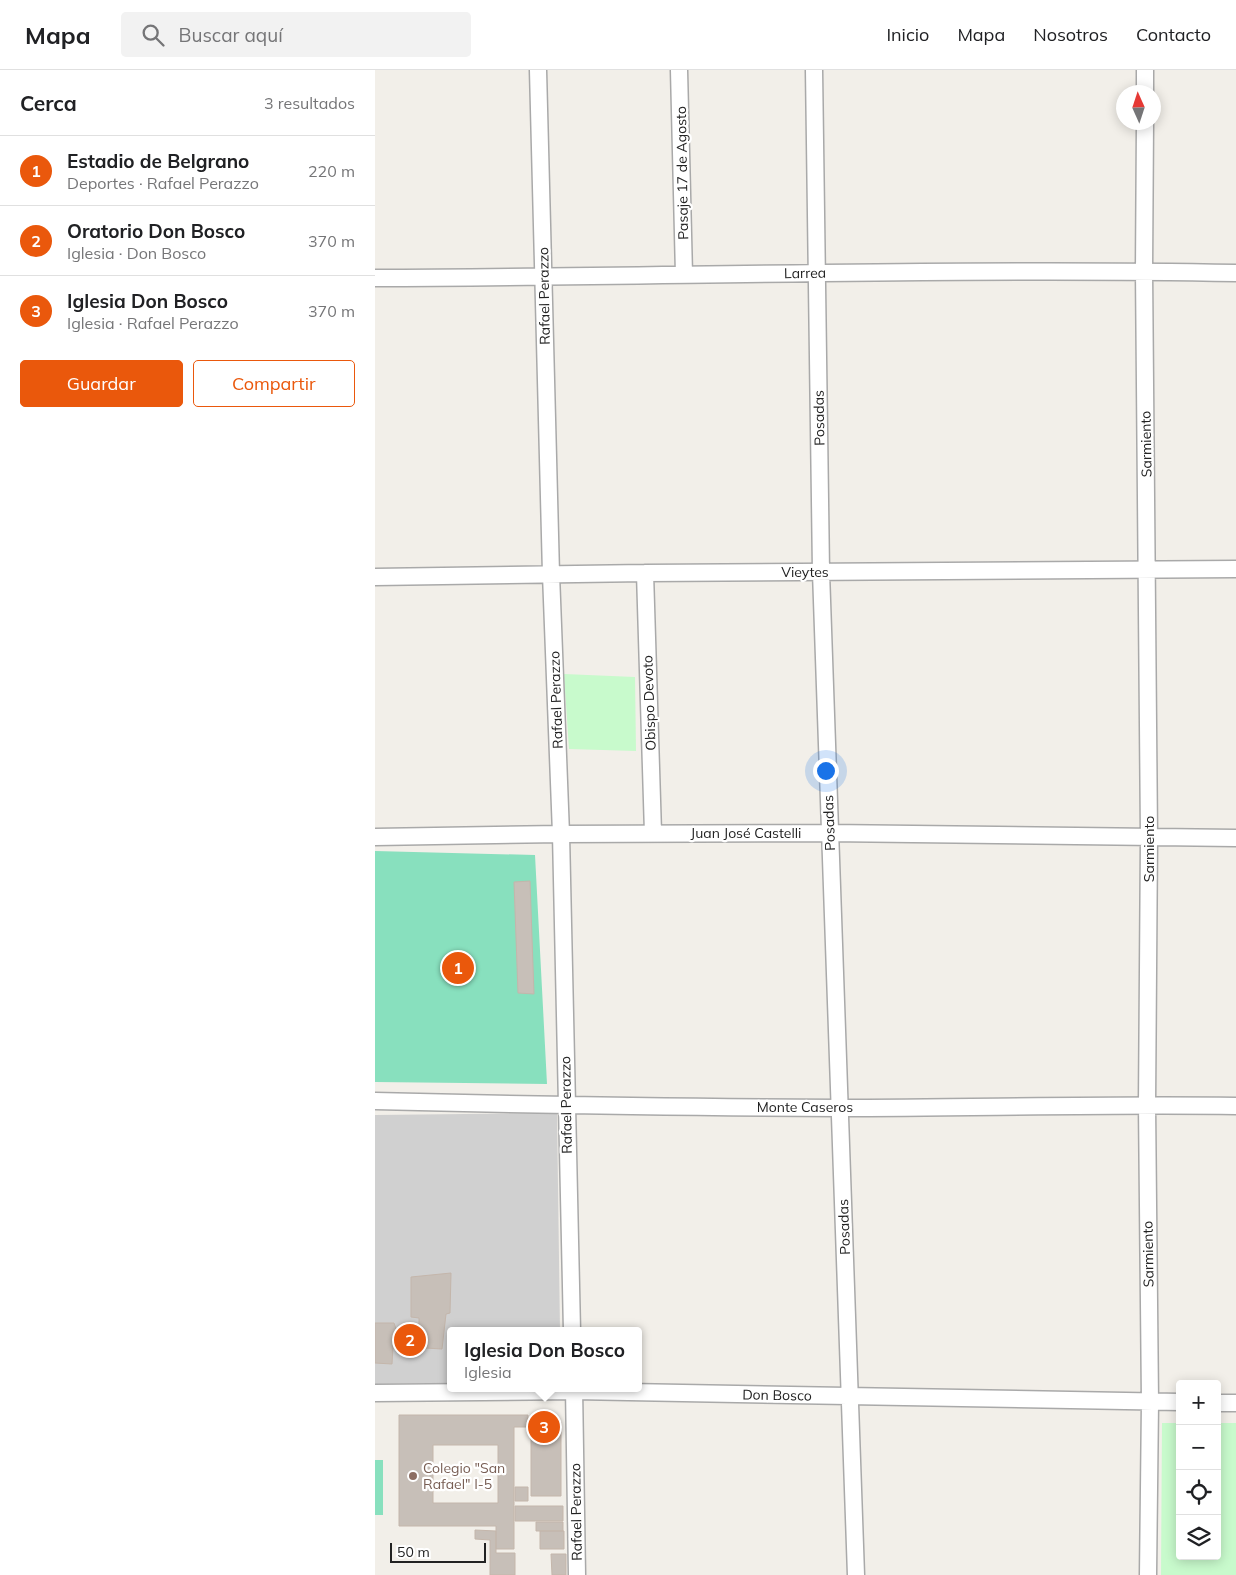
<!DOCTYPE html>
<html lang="es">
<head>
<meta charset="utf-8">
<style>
  :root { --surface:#fff; --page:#f2f2f2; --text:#202124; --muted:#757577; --line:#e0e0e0; --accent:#ea580c }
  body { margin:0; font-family:Mulish,sans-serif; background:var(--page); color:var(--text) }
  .controls { position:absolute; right:15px; bottom:15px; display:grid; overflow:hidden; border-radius:5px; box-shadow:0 2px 12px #0003 }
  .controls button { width:45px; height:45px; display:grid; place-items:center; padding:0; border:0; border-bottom:1px solid var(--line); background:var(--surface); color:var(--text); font:25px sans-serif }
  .compass { position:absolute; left:741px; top:15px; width:45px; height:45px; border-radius:50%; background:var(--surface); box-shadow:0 2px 12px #0003; rotate:357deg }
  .scale { position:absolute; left:15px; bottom:12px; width:96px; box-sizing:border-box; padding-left:5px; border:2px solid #222; border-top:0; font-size:14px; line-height:18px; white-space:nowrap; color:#222; -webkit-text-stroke:4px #fff; paint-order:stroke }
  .you { position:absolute; left:450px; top:700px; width:18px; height:18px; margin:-12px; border:4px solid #fff; border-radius:50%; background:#1a73e8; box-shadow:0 0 0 8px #1a73e833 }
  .badge { display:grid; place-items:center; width:32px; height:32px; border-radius:50%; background:var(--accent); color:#fff; font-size:16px; font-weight:700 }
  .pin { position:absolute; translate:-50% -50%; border:2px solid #fff; box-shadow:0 1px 5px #0006 }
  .popup { position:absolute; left:72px; top:1257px; width:195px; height:65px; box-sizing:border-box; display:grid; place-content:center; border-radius:5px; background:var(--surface); filter:drop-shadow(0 1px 4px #0005); font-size:16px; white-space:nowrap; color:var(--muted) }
  .popup b { font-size:19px; color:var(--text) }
  .popup::after { content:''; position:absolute; left:50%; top:100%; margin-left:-10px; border:10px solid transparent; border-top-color:var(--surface) }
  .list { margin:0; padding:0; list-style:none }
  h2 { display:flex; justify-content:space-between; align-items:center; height:65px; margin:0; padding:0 20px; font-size:21px }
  h2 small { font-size:16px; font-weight:400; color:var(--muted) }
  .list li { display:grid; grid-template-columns:32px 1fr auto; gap:15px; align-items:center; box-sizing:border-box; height:70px; padding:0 20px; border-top:1px solid var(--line) }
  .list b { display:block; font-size:19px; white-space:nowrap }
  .list p { margin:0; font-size:16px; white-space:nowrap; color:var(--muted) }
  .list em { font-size:16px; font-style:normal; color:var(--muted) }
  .actions { display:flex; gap:10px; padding:15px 20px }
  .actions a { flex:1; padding:11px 0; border:1px solid var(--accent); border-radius:5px; text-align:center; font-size:18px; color:var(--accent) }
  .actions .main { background:var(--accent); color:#fff }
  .icon { flex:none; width:28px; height:28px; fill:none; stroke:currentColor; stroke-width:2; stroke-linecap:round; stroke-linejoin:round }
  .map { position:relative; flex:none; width:861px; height:1505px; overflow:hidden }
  header { display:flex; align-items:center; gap:30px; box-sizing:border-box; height:70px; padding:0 25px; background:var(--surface); border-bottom:1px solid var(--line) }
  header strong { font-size:24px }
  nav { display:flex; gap:28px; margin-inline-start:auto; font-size:18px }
  .search { width:350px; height:45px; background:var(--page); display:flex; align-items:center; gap:12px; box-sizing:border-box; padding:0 18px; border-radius:5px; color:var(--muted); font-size:19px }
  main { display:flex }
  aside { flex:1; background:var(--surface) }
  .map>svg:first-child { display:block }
  .religious { fill:#d0d0d0 }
  .park { fill:#c8facc }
  .pitch { fill:#88e0be }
  .building { fill:#c7bfb8; stroke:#c4b6ab; fill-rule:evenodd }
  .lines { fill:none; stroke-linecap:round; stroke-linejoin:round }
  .minor-casing { stroke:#a9a9a9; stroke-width:19 }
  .minor { stroke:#fff; stroke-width:16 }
  .education-dot { fill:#8d6e63; stroke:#fff; stroke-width:2 }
  .labels { text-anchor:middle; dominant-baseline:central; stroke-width:4.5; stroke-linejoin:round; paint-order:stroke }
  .street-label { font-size:14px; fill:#222; stroke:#fff }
  .education-label { font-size:14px; fill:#785e54; stroke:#fff; text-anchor:start }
</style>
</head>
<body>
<header>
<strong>Mapa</strong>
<div class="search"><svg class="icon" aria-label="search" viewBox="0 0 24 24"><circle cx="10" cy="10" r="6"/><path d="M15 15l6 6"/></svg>Buscar aquí</div>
<nav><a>Inicio</a><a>Mapa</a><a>Nosotros</a><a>Contacto</a></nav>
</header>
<main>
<aside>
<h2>Cerca<small>3 resultados</small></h2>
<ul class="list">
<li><span class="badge">1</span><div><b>Estadio de Belgrano</b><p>Deportes · Rafael Perazzo</p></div><em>220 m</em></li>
<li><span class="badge">2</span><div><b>Oratorio Don Bosco</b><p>Iglesia · Don Bosco</p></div><em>370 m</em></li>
<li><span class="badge">3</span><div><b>Iglesia Don Bosco</b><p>Iglesia · Rafael Perazzo</p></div><em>370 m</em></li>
</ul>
<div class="actions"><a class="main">Guardar</a><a>Compartir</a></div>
</aside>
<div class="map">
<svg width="861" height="1505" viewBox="0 0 861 1505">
  <rect width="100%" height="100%" fill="#f2efe9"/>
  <path class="religious" d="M182,1043L185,1261H75V1313L0,1314V1045Z"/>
  <path class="park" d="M189,604L260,607L261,681L194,679Z
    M787,1353H805V1486H842V1353H861V1505H786Z"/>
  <path class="pitch" d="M0,781L160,785L172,1014L0,1012Z
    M0,1390H8V1445H0Z"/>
  <path class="building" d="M155,811L159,924L143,923L139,812Z
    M76,1203L75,1243L71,1244L67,1279L18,1276L17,1294L0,1293V1253H19L21,1259H44V1248L36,1247V1207Z
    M24,1345H153V1357H139V1479H121V1456H24ZM58,1375H123V1433H58Z
    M156,1352H186V1426H156Z
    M140,1417H153V1431H140Z
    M140,1436H188V1451H140Z
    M161,1452H188V1461H161Z
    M100,1460L121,1461V1483H140V1505H115V1470L100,1469Z
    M165,1461H189V1479H165Z
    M176,1484H191V1505H177Z"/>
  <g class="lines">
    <g class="minor-casing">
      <path id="minor" d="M163,0L176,504L186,764L197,1261
        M304,0L309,205
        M439,0L446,502L481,1505
        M770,22V0
        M770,52L769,201L774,767L772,1035L775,1332L773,1505
        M0,208C287,207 574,198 861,203
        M270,503L278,763
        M0,507L270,503L861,499
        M0,767L186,764L454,763L861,768
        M0,1031C154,1035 309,1037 463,1038C596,1038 728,1034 861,1036
        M199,1318L202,1505
        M0,1323L199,1321L805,1332
        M842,1333H861"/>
    </g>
    <use href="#minor" class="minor"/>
  </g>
  <circle class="education-dot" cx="38" cy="1406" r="5"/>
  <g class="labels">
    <g class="street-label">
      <text transform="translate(307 103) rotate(-91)">Pasaje 17 de Agosto</text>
      <text transform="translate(430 203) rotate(-1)">Larrea</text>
      <text transform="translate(169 226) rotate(-91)">Rafael Perazzo</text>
      <text transform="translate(444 348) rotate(-91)">Posadas</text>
      <text transform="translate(771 374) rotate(-91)">Sarmiento</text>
      <text x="430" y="502">Vieytes</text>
      <text transform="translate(181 630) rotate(-92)">Rafael Perazzo</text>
      <text transform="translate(274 633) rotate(-92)">Obispo Devoto</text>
      <text transform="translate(454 753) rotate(-92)">Posadas</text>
      <text x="371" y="763">Juan José Castelli</text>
      <text transform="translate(774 779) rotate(-90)">Sarmiento</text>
      <text transform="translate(191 1035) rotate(-91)">Rafael Perazzo</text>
      <text x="430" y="1037">Monte Caseros</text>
      <text transform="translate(469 1157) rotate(-92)">Posadas</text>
      <text transform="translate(773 1184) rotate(-91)">Sarmiento</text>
      <text transform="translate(402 1325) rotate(1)">Don Bosco</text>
      <text transform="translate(201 1442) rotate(-91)">Rafael Perazzo</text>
    </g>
    <g class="education-label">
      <text x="48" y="1398">Colegio "San<tspan x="48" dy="16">Rafael" I-5</tspan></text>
    </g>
  </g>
</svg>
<div class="controls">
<button>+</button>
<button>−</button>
<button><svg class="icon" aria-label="locate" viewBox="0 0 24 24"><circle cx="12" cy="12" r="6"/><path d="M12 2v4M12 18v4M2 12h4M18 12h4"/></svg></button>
<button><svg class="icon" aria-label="layers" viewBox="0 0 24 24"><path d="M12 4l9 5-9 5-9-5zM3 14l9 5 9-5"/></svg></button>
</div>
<svg class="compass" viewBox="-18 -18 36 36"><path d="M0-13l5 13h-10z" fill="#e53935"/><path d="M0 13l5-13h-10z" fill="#757577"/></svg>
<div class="scale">50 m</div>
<div class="you"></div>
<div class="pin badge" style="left:83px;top:898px">1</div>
<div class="pin badge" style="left:35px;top:1270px">2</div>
<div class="pin badge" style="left:169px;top:1357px">3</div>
<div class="popup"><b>Iglesia Don Bosco</b>Iglesia</div>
</div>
</main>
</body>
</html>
